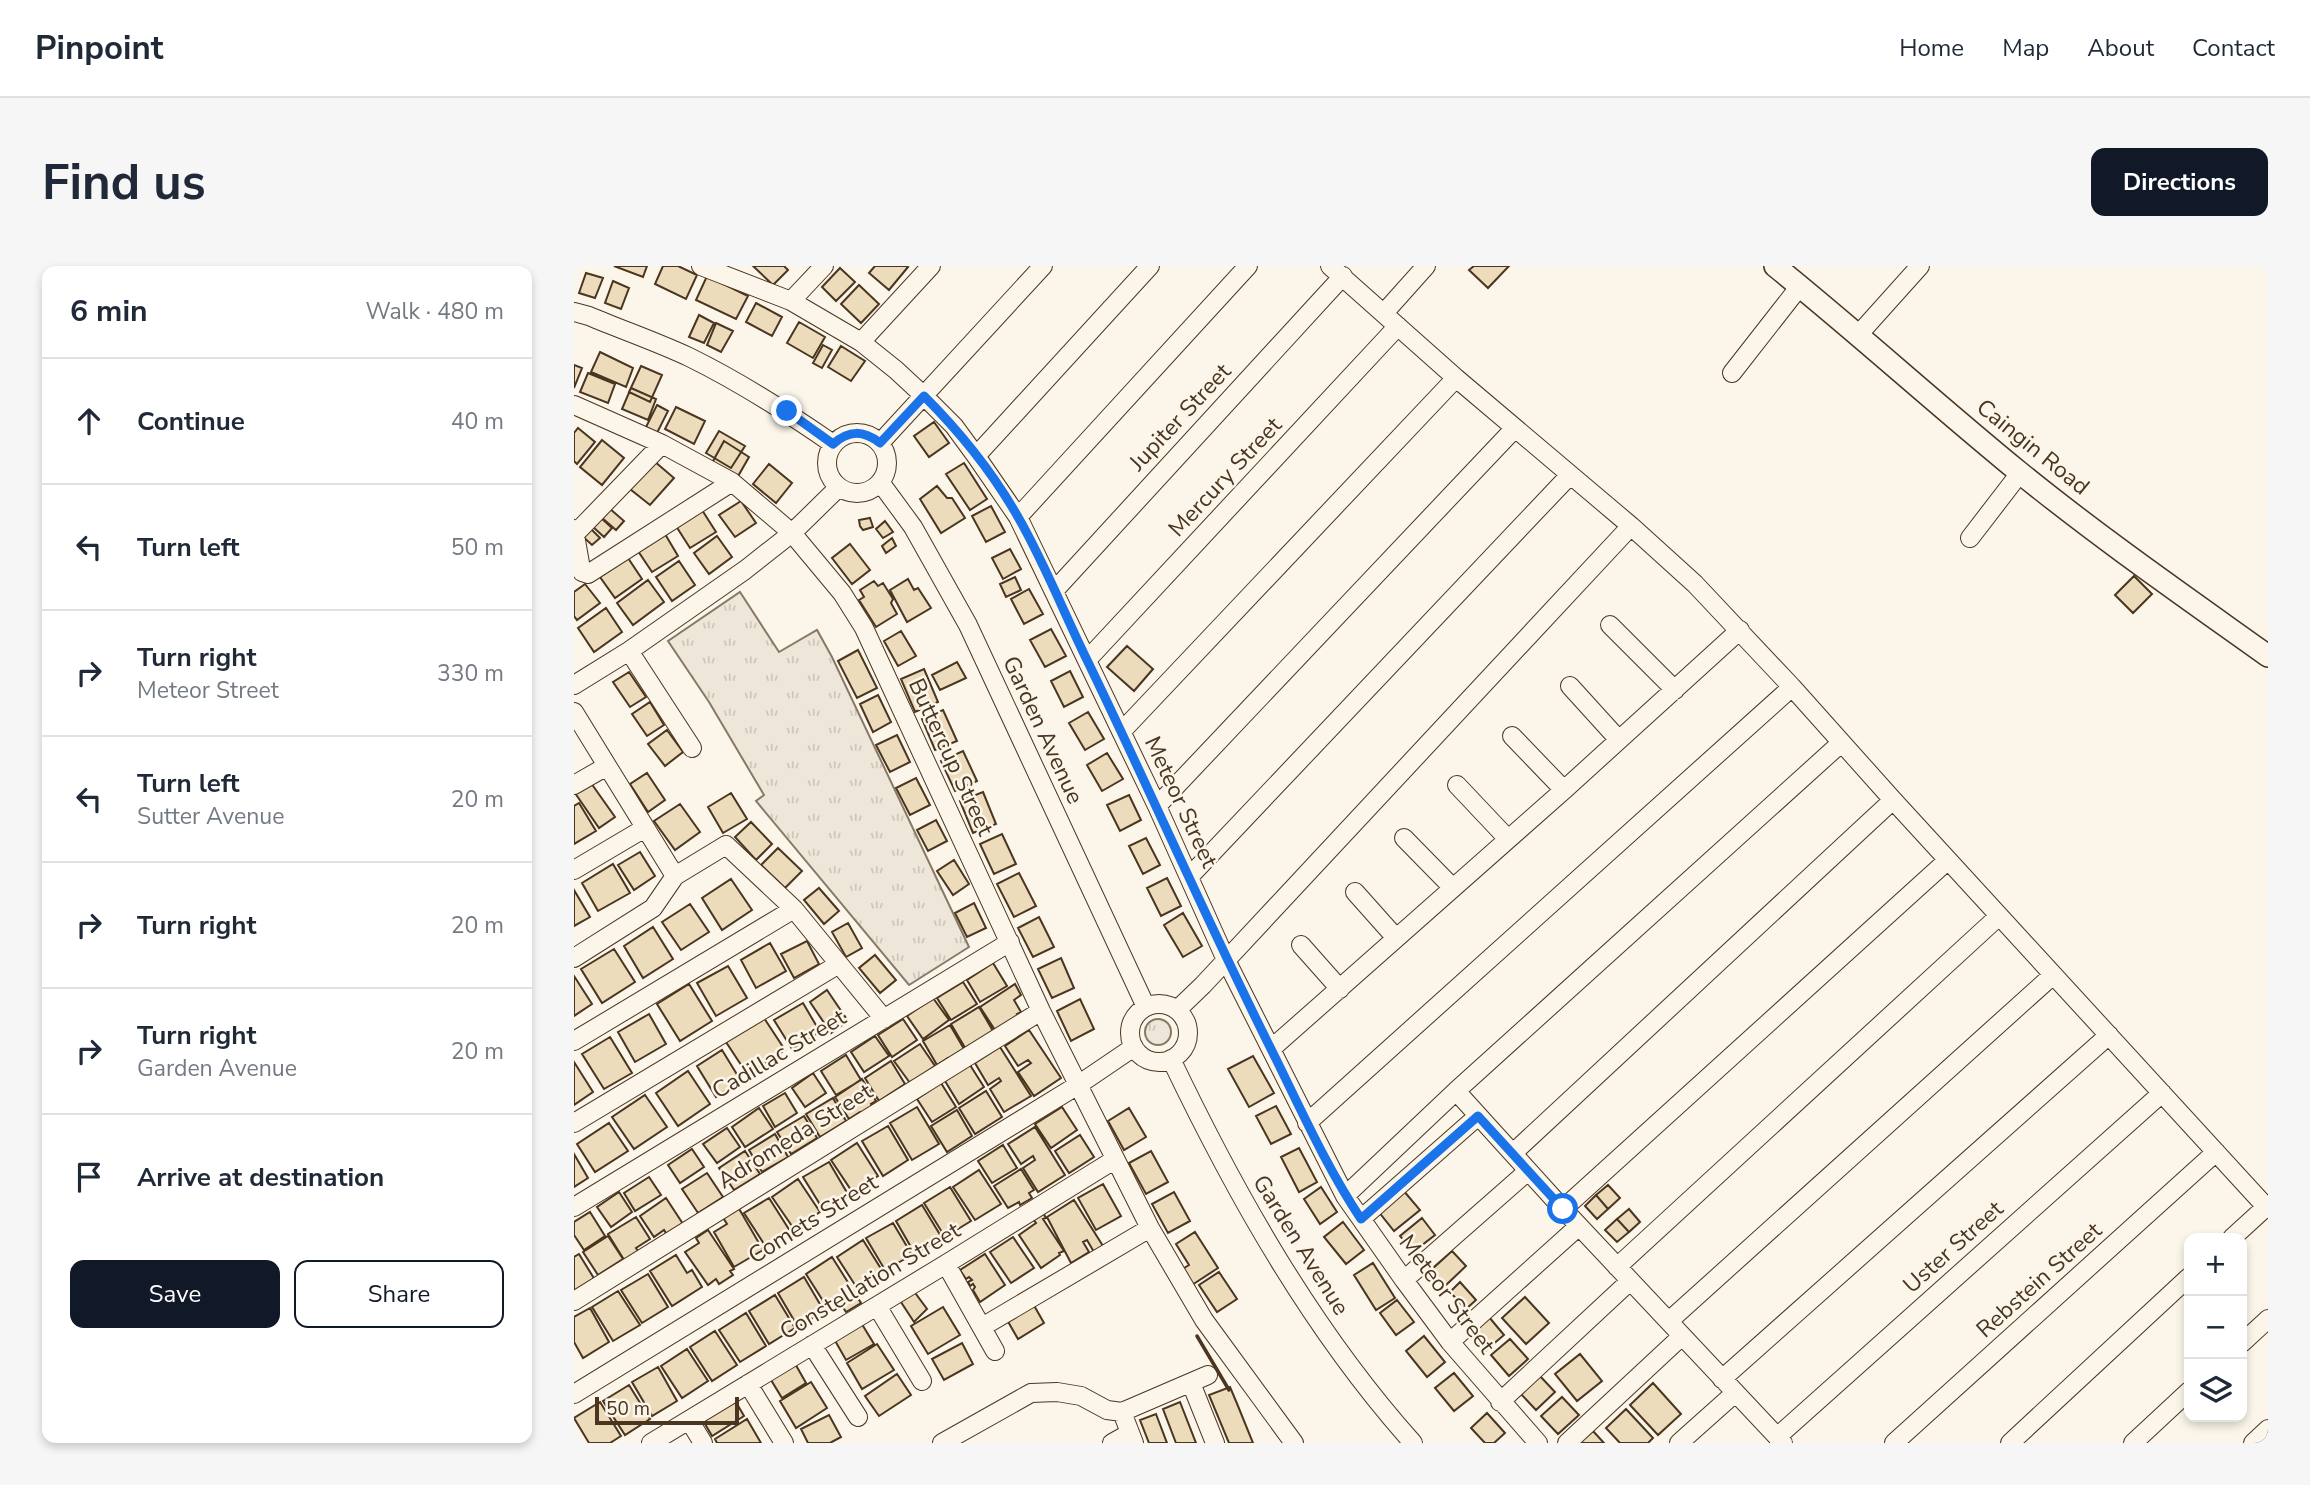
<!DOCTYPE html>
<html lang="en">
<head>
<meta charset="utf-8">
<style>
  :root { --surface:#fff; --page:#f6f6f7; --text:#1f2937; --muted:#747a83; --line:#e0e1e3; --accent:#111827 }
  body { margin:0; font-family:"Nunito Sans",sans-serif; background:var(--page); color:var(--text) }
  .controls { position:absolute; right:21px; bottom:21px; display:grid; overflow:hidden; border-radius:14px; box-shadow:0 4px 10px #0003 }
  .controls button { width:63px; height:63px; display:grid; place-items:center; padding:0; border:0; border-bottom:2px solid var(--line); background:var(--surface); color:var(--text); font:35px sans-serif }
  .scale { position:absolute; left:21px; bottom:18px; width:144px; box-sizing:border-box; padding-left:7px; border:4px solid #4a3520; border-top:0; font-size:19px; line-height:24px; white-space:nowrap; color:#4a3520; -webkit-text-stroke:5px #fbf6e9; paint-order:stroke }
  .stop { position:absolute; width:21px; height:21px; margin:-16px; border:5px solid #1a73e8; border-radius:50%; background:#fff }
  .stop.end { background:#1a73e8; border-color:#fff; box-shadow:0 2px 7px #0008 }
  .list { margin:0; padding:0; list-style:none }
  h2 { display:flex; justify-content:space-between; align-items:center; height:91px; margin:0; padding:0 28px; font-size:30px }
  h2 small { font-size:23px; font-weight:400; color:var(--muted) }
  .list li { display:grid; grid-template-columns:46px 1fr auto; gap:21px; align-items:center; box-sizing:border-box; height:126px; padding:0 28px; border-top:2px solid var(--line) }
  .list b { display:block; font-size:26px; white-space:nowrap }
  .list p { margin:0; font-size:23px; white-space:nowrap; color:var(--muted) }
  .list em { font-size:23px; font-style:normal; color:var(--muted) }
  .actions { display:flex; gap:14px; padding:21px 28px }
  .actions a { flex:1; padding:16px 0; border:2px solid var(--accent); border-radius:14px; text-align:center; font-size:24px; color:var(--accent) }
  .actions .main { background:var(--accent); color:#fff }
  .icon { flex:none; width:38px; height:38px; fill:none; stroke:currentColor; stroke-width:2; stroke-linecap:round; stroke-linejoin:round }
  .map { position:relative; flex:none; width:1694px; height:1177px; overflow:hidden; border-radius:14px }
  header { display:flex; align-items:center; gap:42px; box-sizing:border-box; height:98px; padding:0 35px; background:var(--surface); border-bottom:2px solid var(--line) }
  header strong { font-size:33px }
  nav { display:flex; gap:38px; margin-inline-start:auto; font-size:24px }
  .intro { display:flex; align-items:center; justify-content:space-between; box-sizing:border-box; height:168px; padding:0 42px }
  h1 { margin:0; font-size:49px }
  .button { padding:18px 32px; border-radius:14px; background:var(--accent); color:#fff; font-size:24px; font-weight:700 }
  main { display:flex; gap:42px; padding:0 42px }
  aside { flex:1; background:var(--surface); border-radius:14px; box-shadow:0 4px 10px #0003 }
  .map>svg:first-child { display:block }
  .grass { fill:url(#grass-tufts); stroke:#887966; stroke-width:2 }
  .building { fill:#ecdcbc; stroke:#4a3520; stroke-width:2 }
  .lines { fill:none; stroke-linecap:round; stroke-linejoin:round }
  .minor-casing { stroke:#4a3520; stroke-width:20 }
  .tertiary-casing { stroke:#4a3520; stroke-width:24 }
  .minor { stroke:#fbf6e9; stroke-width:18 }
  .tertiary { stroke:#fbf6e9; stroke-width:21 }
  .wall { stroke:#4a3520; stroke-width:3.5 }
  .route { stroke:#1a73e8; stroke-width:9 }
  .labels { text-anchor:middle; dominant-baseline:central; stroke-width:5; stroke-linejoin:round; paint-order:stroke }
  .street-label { font-size:23px; fill:#4a3520; stroke:#fbf6e9 }
</style>
</head>
<body>
<header>
<strong>Pinpoint</strong>
<nav><a>Home</a><a>Map</a><a>About</a><a>Contact</a></nav>
</header>
<div class="intro"><h1>Find us</h1><a class="button">Directions</a></div>
<main>
<aside>
<h2>6 min<small>Walk · 480 m</small></h2>
<ul class="list">
<li><svg class="icon" aria-label="ahead" viewBox="0 0 24 24"><path d="M12 20V5M6 11l6-6 6 6"/></svg><div><b>Continue</b></div><em>40 m</em></li>
<li><svg class="icon" aria-label="left" viewBox="0 0 24 24"><path d="M17 20v-9H6M10 6l-5 5 5 5"/></svg><div><b>Turn left</b></div><em>50 m</em></li>
<li><svg class="icon" aria-label="right" viewBox="0 0 24 24"><path d="M7 20v-9h11M14 6l5 5-5 5"/></svg><div><b>Turn right</b><p>Meteor Street</p></div><em>330 m</em></li>
<li><svg class="icon" aria-label="left" viewBox="0 0 24 24"><path d="M17 20v-9H6M10 6l-5 5 5 5"/></svg><div><b>Turn left</b><p>Sutter Avenue</p></div><em>20 m</em></li>
<li><svg class="icon" aria-label="right" viewBox="0 0 24 24"><path d="M7 20v-9h11M14 6l5 5-5 5"/></svg><div><b>Turn right</b></div><em>20 m</em></li>
<li><svg class="icon" aria-label="right" viewBox="0 0 24 24"><path d="M7 20v-9h11M14 6l5 5-5 5"/></svg><div><b>Turn right</b><p>Garden Avenue</p></div><em>20 m</em></li>
<li><svg class="icon" aria-label="arrive" viewBox="0 0 24 24"><path d="M6 21V4h12l-3 4 3 4H6"/></svg><div><b>Arrive at destination</b></div></li>
</ul>
<div class="actions"><a class="main">Save</a><a>Share</a></div>
</aside>
<div class="map">
<svg width="1694" height="1177" viewBox="0 0 1694 1177">
  <defs>
    <pattern id="grass-tufts" width="24" height="20" patternUnits="userSpaceOnUse" patternTransform="scale(1.75)"><rect width="24" height="20" fill="#ede6d9"/><path d="M3 7l-1-3M5 7V3M7 7l1-3M15 17l-1-3M17 17v-4M19 17l1-3" fill="none" stroke="#cdc6ba"/></pattern>
  </defs>
  <rect width="100%" height="100%" fill="#fbf6e9"/>
  <path class="grass" d="M166,326L205,386L243,364L258,391L395,681L335,719L182,535L190,529L135,436L94,375Z
    M571 766a13 13 0 1 1 26 0a13 13 0 1 1-26 0Z"/>
  <path class="building" d="M40,0H73L69,11Z
    M89,0H104L123,9L112,33L81,18Z
    M179,0H210L214,4L199,19Z
    M301,0H332L334,1L315,24L295,7Z
    M900,0H935L914,22L895,4Z
    M266,2L281,16L262,35L248,21Z
    M12,7L29,12L21,32L5,27Z
    M133,10L174,30L162,53L122,34Z
    M39,15L55,22L47,43L31,37Z
    M285,19L305,38L287,57L267,38Z
    M182,37L208,51L198,70L172,56Z
    M125,49L140,57L130,77L115,71Z
    M225,56L251,71L239,92L213,77Z
    M142,57L159,65L147,86L133,79Z
    M249,79L258,84L248,102L239,97Z
    M267,80L291,95L277,115L254,101Z
    M26,86L59,102L52,121L17,106Z
    M0,99L8,102L0,122Z
    M67,100L88,109L76,136L55,126Z
    M14,107L41,118L34,137L6,126Z
    M57,122L82,133L74,154L48,143Z
    M83,139L94,145L83,167L72,161Z
    M102,141L131,155L120,178L91,163Z
    M360,156L375,177L355,191L340,170Z
    M4,162L21,176L3,198L0,195V167Z
    M145,165L171,180L157,202L132,187Z
    M28,174L50,192L28,219L6,201Z
    M150,175L175,191L163,212L138,197Z
    M80,195L100,212L76,239L56,223Z
    M390,197L413,233L396,244L372,208Z
    M195,198L218,217L202,237L179,218Z
    M363,220L373,232H378L391,252L367,267L346,233Z
    M167,235L182,257L161,271L145,249Z
    M417,240L431,266L412,276L398,250Z
    M35,242L50,255L42,264L27,251Z
    M128,244L142,266L116,282L102,260Z
    M26,251L38,262L30,271L18,260Z
    M296,252L299,261L289,264L286,260L285,254Z
    M311,255L319,266L309,272L302,263Z
    M14,260L26,272L18,279L6,268Z
    M91,268L104,290L78,306L64,285Z
    M143,270L158,291L135,308L120,287Z
    M318,272L322,280L312,287L308,280Z
    M276,278L296,304L278,318L258,292Z
    M436,283L447,303L429,313L418,292Z
    M54,292L68,313L41,332L26,311Z
    M105,295L121,319L98,335L82,311Z
    M1560,310L1578,328L1559,347L1541,329Z
    M441,311L447,324L432,331L426,318Z
    M334,313L340,324L344,322L357,342L333,356L316,324Z
    M74,314L90,336L59,359L43,337Z
    M300,315L304,320L309,317L319,333L317,337L323,348L302,361L285,334L290,331L286,324Z
    M11,318L26,337L3,354L0,350V326Z
    M455,323L469,348L450,358L437,333Z
    M32,342L48,366L20,386L4,362Z
    M477,363L492,390L471,401L456,374Z
    M327,365L342,390L324,400L310,375Z
    M553,380L579,403L560,425L533,401Z
    M284,384L303,422L283,432L264,395Z
    M383,396L392,412L366,424L358,409Z
    M350,403L364,436L341,446L327,413Z
    M496,405L509,431L490,441L477,415Z
    M55,406L72,431L56,441L39,416Z
    M304,429L317,456L299,466L286,438Z
    M76,436L90,459L73,470L58,448Z
    M369,444L383,475L361,484L348,453Z
    M514,446L530,473L511,484L495,457Z
    M93,464L109,486L91,500L74,478Z
    M323,469L336,496L316,506L302,479Z
    M389,485L403,515L381,525L367,495Z
    M533,487L549,513L528,525L513,499Z
    M73,507L91,534L74,546L56,518Z
    M342,512L356,539L336,549L322,522Z
    M17,517L41,551L25,562L1,527Z
    M409,526L422,558L399,567L386,535Z
    M157,527L173,553L149,567L134,541Z
    M555,529L567,554L546,565L533,539Z
    M5,537L22,565L0,578V540Z
    M106,538L126,566L101,584L80,555Z
    M362,554L373,575L354,585L343,564Z
    M177,556L198,578L182,594L161,571Z
    M428,568L442,598L420,608L406,578Z
    M572,572L586,599L569,608L555,580Z
    M204,582L228,605L211,622L187,599Z
    M66,586L81,610L60,624L44,599Z
    M380,594L395,618L379,629L363,605Z
    M39,598L56,627L24,645L8,617Z
    M445,607L462,640L440,651L423,618Z
    M593,612L607,640L587,650L573,622Z
    M157,613L178,644L148,664L128,632Z
    M245,622L265,645L250,658L230,634Z
    M0,624L16,651L0,660Z
    M400,637L412,662L393,671L381,647Z
    M116,638L135,666L107,684L88,656Z
    M609,647L628,680L609,691L590,659Z
    M465,651L480,681L459,691L444,662Z
    M274,657L288,682L272,691L258,666Z
    M79,661L99,693L69,712L50,680Z
    M233,675L245,698L220,712L207,688Z
    M196,677L212,705L182,722L167,694Z
    M40,683L61,716L28,737L7,703Z
    M301,689L322,714L306,727L285,702Z
    M487,692L500,722L478,732L464,703Z
    M419,697L433,720L406,736L393,714Z
    M154,700L173,732L142,750L123,717Z
    M0,710L18,738L0,750Z
    M389,716L403,738L377,754L363,732Z
    M115,718L138,755L106,775L83,738Z
    M441,718L447,729L440,734L447,746L443,748L446,753L421,764L406,741Z
    M253,724L274,755L257,767L236,736Z
    M359,732L375,754L349,773L333,750Z
    M506,733L520,763L497,775L483,745Z
    M229,737L246,766L218,783L200,754Z
    M405,741L419,765L393,785L377,758Z
    M75,748L92,778L61,796L44,766Z
    M190,752L211,784L173,808L152,776Z
    M329,753L343,774L318,791L304,769Z
    M376,759L390,783L383,787L376,796L374,792L363,799L349,775Z
    M455,764L487,812L460,830L444,806L457,797L454,794L444,800L431,780Z
    M301,770L315,790L290,806L277,786Z
    M36,771L58,807L30,823L8,788Z
    M346,778L361,800L336,817L320,795Z
    M426,781L457,830L430,846L416,823L427,815L425,812L414,819L401,797Z
    M148,784L167,815L142,831L123,800Z
    M272,789L287,814L262,829L247,805Z
    M679,790L700,827L675,841L654,803Z
    M317,795L331,818L305,835L291,812Z
    M0,796L19,826L0,839Z
    M396,799L410,821L385,838L371,815Z
    M114,805L136,838L104,860L82,827Z
    M239,807L252,827L231,841L218,822Z
    M288,813L302,835L297,838L299,842L289,849L286,846L275,853L261,831Z
    M367,817L382,841L358,856L343,833Z
    M412,825L428,851L401,868L385,842Z
    M211,827L223,847L201,861L189,840Z
    M71,829L93,861L60,883L38,851Z
    M259,832L272,855L246,871L232,848Z
    M702,840L717,868L697,878L682,850Z
    M343,841L365,878L338,894L316,857Z
    M488,841L503,864L477,882L461,858Z
    M185,842L199,863L171,881L158,861Z
    M555,842L572,871L550,884L534,855Z
    M383,844L398,870L373,886L357,860Z
    M230,850L243,872L217,888L203,866Z
    M35,857L54,885L21,906L3,878Z
    M314,860L334,894L309,910L288,875Z
    M461,861L491,909L464,926L449,902L461,894L459,890L447,898L434,878Z
    M153,862L166,881L143,897L129,878Z
    M201,868L214,891L188,906L175,884Z
    M506,869L520,891L495,907L481,885Z
    M283,877L304,910L279,927L257,894Z
    M429,879L443,902L418,917L404,895Z
    M725,882L743,916L725,926L707,891Z
    M118,883L130,901L106,917L94,899Z
    M171,885L186,908L160,924L145,902Z
    M577,885L594,916L572,928L555,897Z
    M0,888L14,912L0,921Z
    M255,896L275,930L250,945L229,911Z
    M447,903L460,924L455,927L458,932L446,939L445,936L434,942L420,920Z
    M405,904L427,938L401,954L379,921Z
    M133,907L149,931L124,947L108,923Z
    M75,911L87,929L61,945L50,927Z
    M224,913L246,946L220,963L198,931Z
    M529,918L547,950L522,964L504,932Z
    M1034,919L1046,932L1034,943L1022,929Z
    M376,921L397,955L371,971L350,937Z
    M747,921L763,946L746,958L730,933Z
    M829,924L846,944L820,965L804,945Z
    M45,926L58,946L37,961L23,941Z
    M600,926L616,955L594,967L578,938Z
    M1022,929L1034,943L1023,953L1011,940Z
    M92,932L111,961L95,972L90,964L80,971L66,950Z
    M195,932L216,965L192,981L170,947Z
    M500,934L529,980L520,986L513,974L509,976L515,986L497,997L473,951Z
    M348,939L368,972L341,988L322,955Z
    M164,941L189,984L160,1001L140,966L153,958L148,950Z
    M1055,943L1066,956L1055,966L1043,953Z
    M468,945L472,952L469,953L490,985L485,987L486,989L467,1002L445,969L462,957L458,952Z
    M16,946L31,970L10,984L0,969V956Z
    M62,951L76,973L62,982L66,988L52,997L34,968Z
    M848,952L861,969L839,986L826,970Z
    M1043,953L1055,966L1043,976L1031,964Z
    M769,956L790,984L772,998L750,971Z
    M319,957L338,989L311,1004L292,972Z
    M134,964L160,1003L156,1005L159,1009L145,1018L142,1013L134,1019L111,986L125,977L122,972Z
    M621,966L644,1002L618,1019L607,1004L615,999L602,978Z
    M34,970L49,993L24,1009L9,986Z
    M439,971L460,1002L437,1017L416,986Z
    M289,974L309,1006L283,1022L263,991Z
    M878,985L892,1000L871,1020L856,1005Z
    M5,988L21,1014L0,1027V991Z
    M411,988L431,1019L406,1036L399,1024L401,1021L399,1018L396,1020L394,1016L398,1014L395,1011L392,1013L386,1004Z
    M102,989L113,1007L118,1004L128,1021L98,1040L76,1005Z
    M258,991L287,1037L272,1046L264,1034L253,1041L232,1008Z
    M799,997L821,1032L802,1044L780,1009Z
    M645,1006L663,1033L643,1046L625,1019Z
    M74,1008L94,1041L68,1057L47,1024Z
    M230,1011L250,1045L224,1061L204,1027Z
    M886,1016L902,1034L892,1043L876,1026Z
    M339,1024L353,1043L340,1056L325,1033Z
    M44,1025L66,1059L39,1075L18,1041Z
    M201,1029L221,1062L195,1078L175,1045Z
    M951,1031L975,1057L952,1078L928,1052Z
    M823,1034L840,1056L822,1069L806,1047Z
    M458,1036L470,1057L444,1073L432,1052Z
    M369,1041L386,1069L354,1088L337,1060Z
    M16,1042L35,1076L9,1092L0,1076V1051Z
    M172,1047L192,1080L166,1096L145,1064Z
    M915,1051L930,1069L910,1086L895,1068Z
    M286,1055L300,1078L272,1094L259,1071Z
    M141,1065L163,1099L138,1115L116,1081Z
    M850,1070L871,1096L853,1111L832,1085Z
    M936,1073L954,1093L935,1110L917,1089Z
    M388,1077L399,1098L370,1114L358,1093Z
    M303,1078L320,1104L288,1123L273,1097Z
    M113,1083L134,1115L108,1132L87,1100Z
    M1006,1088L1028,1115L1003,1135L981,1108Z
    M219,1094L232,1117L208,1132L194,1109Z
    M84,1101L103,1135L78,1150L58,1116Z
    M880,1107L899,1130L880,1145L861,1122Z
    M323,1108L337,1129L305,1150L291,1130Z
    M965,1109L981,1126L962,1144L946,1127Z
    M237,1116L253,1142L222,1162L206,1135Z
    M1079,1117L1107,1148L1084,1169L1056,1139Z
    M55,1119L76,1153L51,1169L29,1135Z
    M656,1121L664,1140L679,1177H655L635,1129Z
    M159,1131L170,1150L138,1170L127,1151Z
    M988,1131L1005,1149L984,1168L967,1150Z
    M26,1136L47,1170L36,1177H15L0,1152Z
    M606,1136L622,1177H602L589,1143Z
    M1052,1143L1079,1172L1074,1177H1046L1032,1162Z
    M913,1147L931,1167L920,1177H911L897,1162Z
    M582,1148L593,1177H575L566,1154Z
    M255,1149L267,1171L256,1177H234L227,1163Z
    M173,1153L187,1177H143L141,1173Z
    M1019,1165L1030,1177H1005Z"/>
  <g class="lines">
    <g class="minor-casing">
      <path id="minor" d="M127,0L217,35L287,76L322,104L350,130L380,160L402,190L444,251L583,540L652,694L771,930L830,1014L876,1076L964,1177
        M756,0L882,112L1057,260L1121,318L1218,421L1319,534L1694,943
        M217,35L250,0
        M0,46L15,50C48,64 83,76 115,91C166,116 213,146 259,178
        M810,47L852,0
        M1285,68L1346,0
        M287,76L357,0
        M1158,107L1226,20
        M0,139L88,178L158,216L218,267L268,327L290,362L467,745L576,962L630,1054L720,1177
        M253 197a30 30 0 1 1 60 0a30 30 0 1 1-60 0Z
        M306,177L469,0
        M402,190L576,0
        M306,216L339,261L394,359L572,741
        M444,251L674,0
        M0,263L7,303L8,306L14,308L158,216
        M1,268L88,178
        M1396,272L1446,207
        M480,325L769,10
        M1036,359L1101,424
        M55,385L118,482
        M513,394L824,60
        M0,419L55,385L171,304L218,267L265,221
        M996,420L1045,474
        M0,446L101,610
        M548,465L882,112
        M938,470L990,524
        M0,519L33,500
        M883,519L934,573
        M583,540L941,162
        M830,572L879,622
        M0,604L71,562
        M615,611L996,209
        M781,626L822,672
        M727,679L766,723
        M0,692L79,642L101,610L152,579L220,643L310,753
        M556 767a29 29 0 1 1 58 0a29 29 0 1 1-58 0Z
        M603,744L629,719L1057,260
        M0,775L220,643
        M697,783L990,524L1166,364
        M597,793C662,929 738,1064 839,1177
        M882,825L989,943L1209,1177
        M0,857L265,698
        M733,857L1218,421
        M939,887L1319,534
        M771,930L882,825L1267,477
        M0,941L436,676
        M989,943L1374,594
        M787,953L904,850
        M1658,972L1692,941
        M372,998L421,1085
        M1043,1001L1425,650
        M830,1014L954,905
        M0,1035L467,745
        M303,1040L348,1115
        M1095,1055L1479,709
        M408,1061L576,962
        M876,1076L1005,960
        M1668,1077L1694,1053
        M238,1079L284,1151
        M1148,1113L1535,769
        M617,1117L641,1177
        M174,1118L210,1177
        M0,1128L504,819L560,781
        M926,1136L1056,1015
        M548,1146L560,1177
        M115,1154L129,1177
        M1203,1171L1588,827
        M77,1177L372,998L540,894
        M368,1177L457,1127L483,1126L507,1130L533,1144L548,1146L634,1109
        M538,1177L556,1167
        M993,1177L1108,1070
        M1105,1177L1161,1127
        M1320,1177L1642,886
        M1436,1177L1615,1011
        M1559,1177L1615,1125
        M1679,1177L1694,1163"/>
    </g>
    <g class="tertiary-casing">
      <path id="tertiary" d="M1201,0C1284,67 1363,139 1445,206C1525,271 1610,330 1694,390"/>
    </g>
    <use href="#minor" class="minor"/>
    <use href="#tertiary" class="tertiary"/>
    <path class="wall" d="M623,1070L655,1124"/>
  </g>
  <g class="lines">
    <path class="route" d="M213,145L259,178C275,164 289,164 306,177L350,130C386,166 419,207 444,251C470,296 490,347 513,394C575,522 632,653 696,781C725,839 751,899 787,953L904,850L989,943"/>
  </g>
  <g class="labels">
    <g class="street-label">
      <text transform="translate(606 151) rotate(-47)">Jupiter Street</text>
      <text transform="translate(1459 181) rotate(39)">Caingin Road</text>
      <text transform="translate(651 211) rotate(-47)">Mercury Street</text>
      <text transform="translate(469 464) rotate(65)">Garden Avenue</text>
      <text transform="translate(377 491) rotate(65)">Buttercup Street</text>
      <text transform="translate(607 536) rotate(65)">Meteor Street</text>
      <text transform="translate(205 788) rotate(-31)">Cadillac Street</text>
      <text transform="translate(221 870) rotate(-32)">Adromeda Street</text>
      <text transform="translate(239 953) rotate(-32)">Comets Street</text>
      <text transform="translate(727 979) rotate(58)">Garden Avenue</text>
      <text transform="translate(1379 981) rotate(-42)">Uster Street</text>
      <text transform="translate(1465 1014) rotate(-42)">Rebstein Street</text>
      <text transform="translate(296 1015) rotate(-31)">Constellation Street</text>
      <text transform="translate(873 1028) rotate(53)">Meteor Street</text>
    </g>
  </g>
</svg>
<div class="controls">
<button>+</button>
<button>−</button>
<button><svg class="icon" aria-label="layers" viewBox="0 0 24 24"><path d="M12 4l9 5-9 5-9-5zM3 14l9 5 9-5"/></svg></button>
</div>
<div class="scale">50 m</div>
<div class="stop" style="left:989px;top:943px"></div>
<div class="stop end" style="left:213px;top:145px"></div>
</div>
</main>
</body>
</html>
